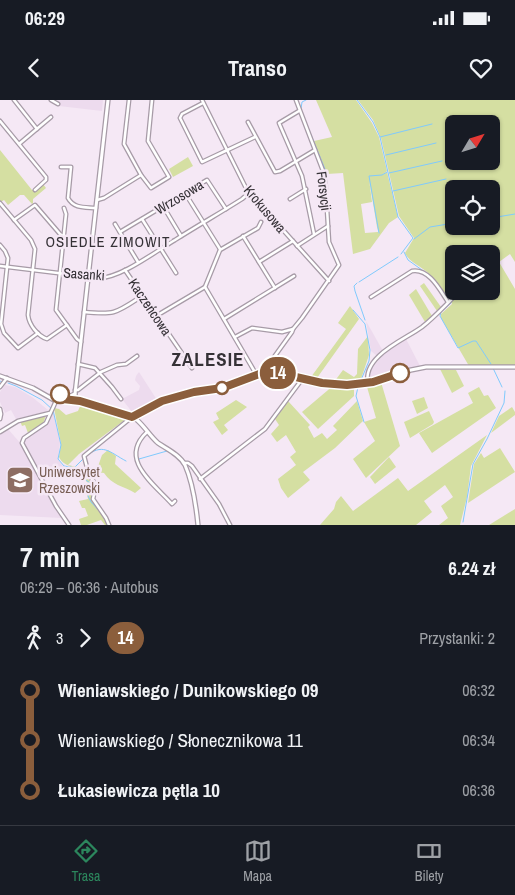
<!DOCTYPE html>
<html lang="pl">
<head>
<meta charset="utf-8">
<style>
  body { margin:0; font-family:"Archivo Narrow",sans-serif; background:#20242c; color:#f1f3f6; height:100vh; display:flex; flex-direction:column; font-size:19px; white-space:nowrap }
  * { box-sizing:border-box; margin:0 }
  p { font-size:16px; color:#9ea1a6 }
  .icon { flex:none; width:28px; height:28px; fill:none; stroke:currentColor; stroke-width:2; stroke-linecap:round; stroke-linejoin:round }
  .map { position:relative; height:425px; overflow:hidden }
  .panel { display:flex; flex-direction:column; background:#171b24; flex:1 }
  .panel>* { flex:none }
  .badge { padding:0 10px; border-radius:16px; font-size:18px; line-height:32px }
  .needle { width:32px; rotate:52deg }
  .tools { position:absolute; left:445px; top:15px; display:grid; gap:10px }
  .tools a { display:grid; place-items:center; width:55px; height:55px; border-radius:8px; background:#171b24; box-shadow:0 1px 4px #0004; font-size:25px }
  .map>.badge { position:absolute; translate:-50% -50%; box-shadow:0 0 0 2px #fff }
  .legs { display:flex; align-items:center; gap:8px; height:55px; padding:0 20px; font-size:16px }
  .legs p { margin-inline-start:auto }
  .headline { display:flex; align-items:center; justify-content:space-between; height:85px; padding:0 20px }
  h1 { font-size:28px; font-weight:700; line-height:38px }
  ul { padding:0 20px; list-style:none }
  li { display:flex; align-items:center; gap:18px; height:50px; font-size:19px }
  li i { display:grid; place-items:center; width:8px; height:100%; margin:0 6px; background:currentColor }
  li i::after { content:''; width:12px; height:12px; margin:-6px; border:4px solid; border-radius:50%; background:#171b24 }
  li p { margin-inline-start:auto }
  li:first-child i { background:linear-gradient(#0000 50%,currentColor 0) }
  li:last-child i { background:linear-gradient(currentColor 50%,#0000 0) }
  .status { display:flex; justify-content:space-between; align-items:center; height:35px; padding:0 25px; background:#171b24; direction:ltr }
  .status svg { height:14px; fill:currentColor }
  header { display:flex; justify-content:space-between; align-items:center; height:65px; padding:0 20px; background:#171b24; font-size:22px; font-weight:700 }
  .dock { display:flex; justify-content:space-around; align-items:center; height:70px; border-top:1px solid #363941; background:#171b24; font-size:14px; color:#9ea1a6 }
  .dock a { display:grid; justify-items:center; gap:2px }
  .dock .selected { color:#2c875d }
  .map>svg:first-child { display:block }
</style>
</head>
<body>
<div class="status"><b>06:29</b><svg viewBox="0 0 49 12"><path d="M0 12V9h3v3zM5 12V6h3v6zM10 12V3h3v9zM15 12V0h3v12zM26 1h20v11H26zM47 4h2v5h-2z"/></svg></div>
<header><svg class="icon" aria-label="back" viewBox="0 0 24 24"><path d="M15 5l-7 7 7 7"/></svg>Transo<svg class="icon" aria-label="heart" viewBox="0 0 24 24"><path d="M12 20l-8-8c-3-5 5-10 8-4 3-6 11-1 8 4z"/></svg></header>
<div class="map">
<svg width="515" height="425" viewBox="0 0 515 425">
  <rect width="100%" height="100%" fill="#f5e8f5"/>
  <g fill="#eddbee">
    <polygon points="57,0 103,0 102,11 59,6"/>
    <polygon points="366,221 383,251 377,256 371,251"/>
    <polygon points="406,239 420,266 404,270 370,282 367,281 368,277 374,266 385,253"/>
    <polygon points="139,272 157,300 132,312 122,299 139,290 140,286 135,280 136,276"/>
    <polygon points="5,285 15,287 32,297 48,310 45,312 16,319 11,310 5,313 0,302 0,292"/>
    <polygon points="53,310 60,342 58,360 63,366 73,368 44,380 24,343 28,337 46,325"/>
    <polygon points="8,329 21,344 62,418 0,415 0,334"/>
  </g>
  <g fill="#d5dfa2" fill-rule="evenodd">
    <path d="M316,0h40l16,23 7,14 8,34 -5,4 5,-3 11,45 -9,6 -19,26 -17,5 -10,-81 -16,1 -13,-33 18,-4zM369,79l8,48 2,7 -1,-2 -13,1 -4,-29 11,-2z"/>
    <path d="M358,0h157v162l-5,-8 -11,8 16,27v76l-46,1 -28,-48v-4l11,-10 -1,-3c-8,-10 -15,-21 -24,-29 -8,-7 -18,-10 -22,-19l9,-15 -15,-22 -18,-78 -8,-18zM454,24h37v37h-37zM454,89h37v37h-37zM454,154h37v37h-37z"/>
    <polygon points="0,50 32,90 35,90 43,84 46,88 33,99 33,103 32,104 24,95 20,95 8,105 4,100 1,102 0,100"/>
    <polygon points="188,57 193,66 173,77 169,69"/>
    <polygon points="424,183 441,207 437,211 420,186"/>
    <polygon points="416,189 432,216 425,222 409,195"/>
    <polygon points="350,206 359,219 317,278 311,277 346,229 338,223"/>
    <polygon points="368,236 369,255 360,282 334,282 343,270 354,277 357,274 358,249"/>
    <polygon points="440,269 456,270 464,286 452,293"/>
    <polygon points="381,282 400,346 366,378 353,359 375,341 364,322 376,318 367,287"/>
    <polygon points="334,285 354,287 354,296 318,329 302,312"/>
    <polygon points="479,287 484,296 488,295 496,308 432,353 419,333 473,303 468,293"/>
    <polygon points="424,297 428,308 417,314 412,301"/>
    <polygon points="236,300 247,307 224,325 228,330 222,335 213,322 219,319 216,313"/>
    <polygon points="288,301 310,325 308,327 314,338 322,333 327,339 337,330 333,326 357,301 363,321 335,348 303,372 310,380 288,398 281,388 278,379 296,365 290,357 296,352 286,335 277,342 271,334 279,325 275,319"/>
    <path d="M81,304l44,13 1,2 -47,35 -11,11 9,2 6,9 4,-2 7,13c-7,20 9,21 14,38h-3l-4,-5 -14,5h-6l-2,-6 9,-3 -3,-8h-3l-3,-7 9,-2 -1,-5 4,-9c-7,-4 -10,-12 -16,-16 -6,-4 -12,-4 -16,-12l2,-13 -7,-36 5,1 7,6 12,-4z"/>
    <polygon points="512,307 515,312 515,315 491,333 499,316"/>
    <polygon points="429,311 434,322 433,324 410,338 404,322"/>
    <polygon points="46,315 43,324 28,333 25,325 22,326 20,321"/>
    <polygon points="487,335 471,366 467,397 460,425 439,425 448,418 441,406 453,397 445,385 424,401 432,412 416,425 320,425 334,409 336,402 341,396 353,411 398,378 408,391"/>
    <polygon points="500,348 515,372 468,403 474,364 481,353 484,358"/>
    <path d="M108,350l8,6 -1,8 26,24 -6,5c-12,-7 -23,-8 -31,-20l-8,-1 6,-17z"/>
    <polygon points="389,357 396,367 375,384 370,377"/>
    <polygon points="515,409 515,425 489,425"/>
  </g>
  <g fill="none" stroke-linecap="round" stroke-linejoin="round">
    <g stroke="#80cafd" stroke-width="1">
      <polyline points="357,0 373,22 380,37 398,117 413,138 401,154"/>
      <polyline points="301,9 302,2 306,0"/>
      <polyline points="307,25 327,74"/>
      <polyline points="380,37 432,24"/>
      <polyline points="386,55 436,43"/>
      <polyline points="389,73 442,61"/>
      <polyline points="393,91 446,79"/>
      <polyline points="491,118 515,114"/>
      <polyline points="379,133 369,76 382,75 387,72"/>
      <polyline points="414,139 430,127 454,123"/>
      <polyline points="404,152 408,160 429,175"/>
      <polyline points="359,182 398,157"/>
      <polyline points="357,183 354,186 355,191 365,220"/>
      <polyline points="442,190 449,199"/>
      <polyline points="451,202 451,203 441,212 440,216 458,248 473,241 476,241 491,264"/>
      <polyline points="353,210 365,224 370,250 369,261 361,280"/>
      <polyline points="493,268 502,287"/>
      <polyline points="0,281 2,282"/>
      <polyline points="8,283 16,286 42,300 53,310 61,345 58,359 64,366 76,368 87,381 92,384 88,396 91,402 103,415"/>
      <polyline points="358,287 356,296 364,322"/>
      <path d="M85,357c18,-15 24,-5 41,4"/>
      <polyline points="139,359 167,351"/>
      <polyline points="75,367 83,359"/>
      <polyline points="463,422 473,364 487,339 504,303 505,291"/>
    </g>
    <g stroke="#a79ba7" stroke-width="5">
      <g id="minor">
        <polyline points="14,0 37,29"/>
        <polyline points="51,0 58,4"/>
        <polyline points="202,0 247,90 329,181"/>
        <polyline points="203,3 182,14 180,18 202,62 255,37"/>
        <polyline points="299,11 279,23 302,76 314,134"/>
        <polyline points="0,21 46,77 46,80 35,90"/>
        <polyline points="248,22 275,72 280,71 315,50"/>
        <polyline points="19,44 51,17"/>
        <path d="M61,67h10l-3,31c6,11 17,9 28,10"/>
        <polyline points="141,75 151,88 169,77 148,41 152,0"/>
        <polyline points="185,93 220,149"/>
        <polyline points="290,99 306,89"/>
        <polyline points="97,100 104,98 141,75 124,44 129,0"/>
        <path d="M0,103l31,37 4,9 -7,66c1,10 10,21 19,24l20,-14"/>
        <polyline points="163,106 181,136"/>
        <polyline points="64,108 66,114 56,210 77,239 81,242"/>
        <polyline points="142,119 176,173"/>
        <polyline points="14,120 35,105 60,134 63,136"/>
        <polyline points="115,124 138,162"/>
        <polyline points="120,132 207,80 226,109"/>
        <polyline points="243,136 275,188"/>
        <polyline points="0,145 5,151 8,158 1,224 4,233 18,248 38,233"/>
        <polyline points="297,146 328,126"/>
        <polyline points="259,162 293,141"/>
        <path d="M0,166l99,12c22,0 57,-27 76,-38 22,-14 45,-27 67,-41l7,-6"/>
        <polyline points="125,170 192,268"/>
        <path d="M371,197l41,-26c17,-3 28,19 36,31"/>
        <path d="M84,212c32,3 32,1 58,-16"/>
        <polyline points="156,216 205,187"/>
        <polyline points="224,219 294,176"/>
        <polyline points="235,237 252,228 282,232 293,229"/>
        <polyline points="78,264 95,268 112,287 121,299"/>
        <polyline points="268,272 269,264 292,232 293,229 302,218 339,165 329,142 325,76 296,0"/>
        <polyline points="256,274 205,187 220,150 258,128 261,122"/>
        <path d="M368,283c-6,-27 38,-44 54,-56 14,-11 25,-24 38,-36"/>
        <polyline points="0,287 7,278"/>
        <polyline points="75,290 78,290 101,272 117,265 126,264 137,256"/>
        <polyline points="56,301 46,323 24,338 22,343 56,406 69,425"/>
        <polyline points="0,309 1,314 0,319"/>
        <polyline points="0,332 18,321 50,313"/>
        <path d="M147,332c-29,27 6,51 25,72l3,-3"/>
        <polyline points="184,363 188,363 192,366 219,404 230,425"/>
        <polyline points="200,379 265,329 303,278"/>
        <polyline points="109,425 106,418 93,399 96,385 89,375 84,356 132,317"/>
      </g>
    </g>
    <g stroke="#a79ba7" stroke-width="5.5">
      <g id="tertiary">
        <polyline points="0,276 33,288 54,300 58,301 75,294"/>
        <polyline points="75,294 108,0"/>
        <path d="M63,299c16,0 62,12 74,21 8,7 13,16 21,23 9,6 22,12 27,22 8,18 11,40 13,60"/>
        <polyline points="132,317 162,301 194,292 222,288 262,273 278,273 328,283 356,285 373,282 406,271 426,267 515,267"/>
      </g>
    </g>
    <use href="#minor" stroke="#fff" stroke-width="2.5"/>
    <use href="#tertiary" stroke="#fff" stroke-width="3"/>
  </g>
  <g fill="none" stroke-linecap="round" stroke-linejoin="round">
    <g stroke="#fff" stroke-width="11">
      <polyline id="line-1" points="60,294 63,299 80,301 132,317 162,301 194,292 222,288 262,273 274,272 322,283 347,285 373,282 400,273"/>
    </g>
    <use href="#line-1" stroke="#8b5e3c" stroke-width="8"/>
  </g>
  <defs>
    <g id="university-square" transform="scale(1.4375)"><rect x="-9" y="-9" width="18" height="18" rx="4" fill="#8d6e63" stroke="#f5e8f5"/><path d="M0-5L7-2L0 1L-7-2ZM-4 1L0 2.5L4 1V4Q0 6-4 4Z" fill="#fff"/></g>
  </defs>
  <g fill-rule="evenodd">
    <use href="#university-square" x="20" y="380"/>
  </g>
  <g fill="#fff" stroke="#8b5e3c" stroke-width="2.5">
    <circle cx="400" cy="273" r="9"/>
    <circle cx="222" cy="288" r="6"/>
    <circle cx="60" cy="294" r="9"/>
  </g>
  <g text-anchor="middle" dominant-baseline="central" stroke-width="5" stroke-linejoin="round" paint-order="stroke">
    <g font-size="14" fill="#353136" stroke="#f5e8f5">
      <text transform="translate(324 91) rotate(83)">Forsycji</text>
      <text transform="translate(179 97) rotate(-31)">Wrzosowa</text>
      <text transform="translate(265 109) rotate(50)">Krokusowa</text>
      <text transform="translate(84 174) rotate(4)">Sasanki</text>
      <text transform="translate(150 207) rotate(56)">Kaczeńcowa</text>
    </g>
    <g font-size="14" fill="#785e54" stroke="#f5e8f5" text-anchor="start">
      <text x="39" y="372">Uniwersytet<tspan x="39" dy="16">Rzeszowski</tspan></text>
    </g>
    <g font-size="15" letter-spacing="1" fill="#353136" stroke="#f5e8f5">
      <text x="108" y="141">OSIEDLE ZIMOWIT</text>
    </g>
    <g font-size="19" font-weight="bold" letter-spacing="1" fill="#353136" stroke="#f5e8f5">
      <text x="208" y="259">ZALESIE</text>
    </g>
  </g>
</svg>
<div class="tools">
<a><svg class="needle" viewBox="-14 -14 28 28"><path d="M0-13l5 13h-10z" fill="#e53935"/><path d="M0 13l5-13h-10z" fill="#9ea1a6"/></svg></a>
<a><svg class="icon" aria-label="locate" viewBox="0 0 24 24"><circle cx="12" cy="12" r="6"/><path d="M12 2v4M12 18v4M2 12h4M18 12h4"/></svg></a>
<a><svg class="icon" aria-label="layers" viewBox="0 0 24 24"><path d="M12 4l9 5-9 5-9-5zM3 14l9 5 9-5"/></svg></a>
</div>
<b class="badge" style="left:278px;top:273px;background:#8b5e3c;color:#fff">14</b>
</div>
<section class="panel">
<div class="headline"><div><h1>7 min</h1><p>06:29 – 06:36 · Autobus</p></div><b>6.24 zł</b></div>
<div class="legs"><svg class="icon" aria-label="walk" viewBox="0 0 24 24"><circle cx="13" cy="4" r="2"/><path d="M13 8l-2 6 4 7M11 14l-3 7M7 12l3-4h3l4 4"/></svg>3<svg class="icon" aria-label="forward" viewBox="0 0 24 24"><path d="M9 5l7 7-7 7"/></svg><b class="badge" style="background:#8b5e3c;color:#fff">14</b><p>Przystanki: 2</p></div>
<ul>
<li><i style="color:#8b5e3c"></i><b>Wieniawskiego / Dunikowskiego 09</b><p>06:32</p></li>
<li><i style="color:#8b5e3c"></i><span>Wieniawskiego / Słonecznikowa 11</span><p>06:34</p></li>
<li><i style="color:#8b5e3c"></i><b>Łukasiewicza pętla 10</b><p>06:36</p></li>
</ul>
</section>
<nav class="dock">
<a class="selected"><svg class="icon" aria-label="directions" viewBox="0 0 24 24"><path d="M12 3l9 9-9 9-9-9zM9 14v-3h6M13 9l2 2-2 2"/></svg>Trasa</a>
<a><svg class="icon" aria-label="map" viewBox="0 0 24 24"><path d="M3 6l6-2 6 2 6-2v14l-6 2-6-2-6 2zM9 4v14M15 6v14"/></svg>Mapa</a>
<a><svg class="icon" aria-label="tickets" viewBox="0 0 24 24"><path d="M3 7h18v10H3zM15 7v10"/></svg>Bilety</a>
</nav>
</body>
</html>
